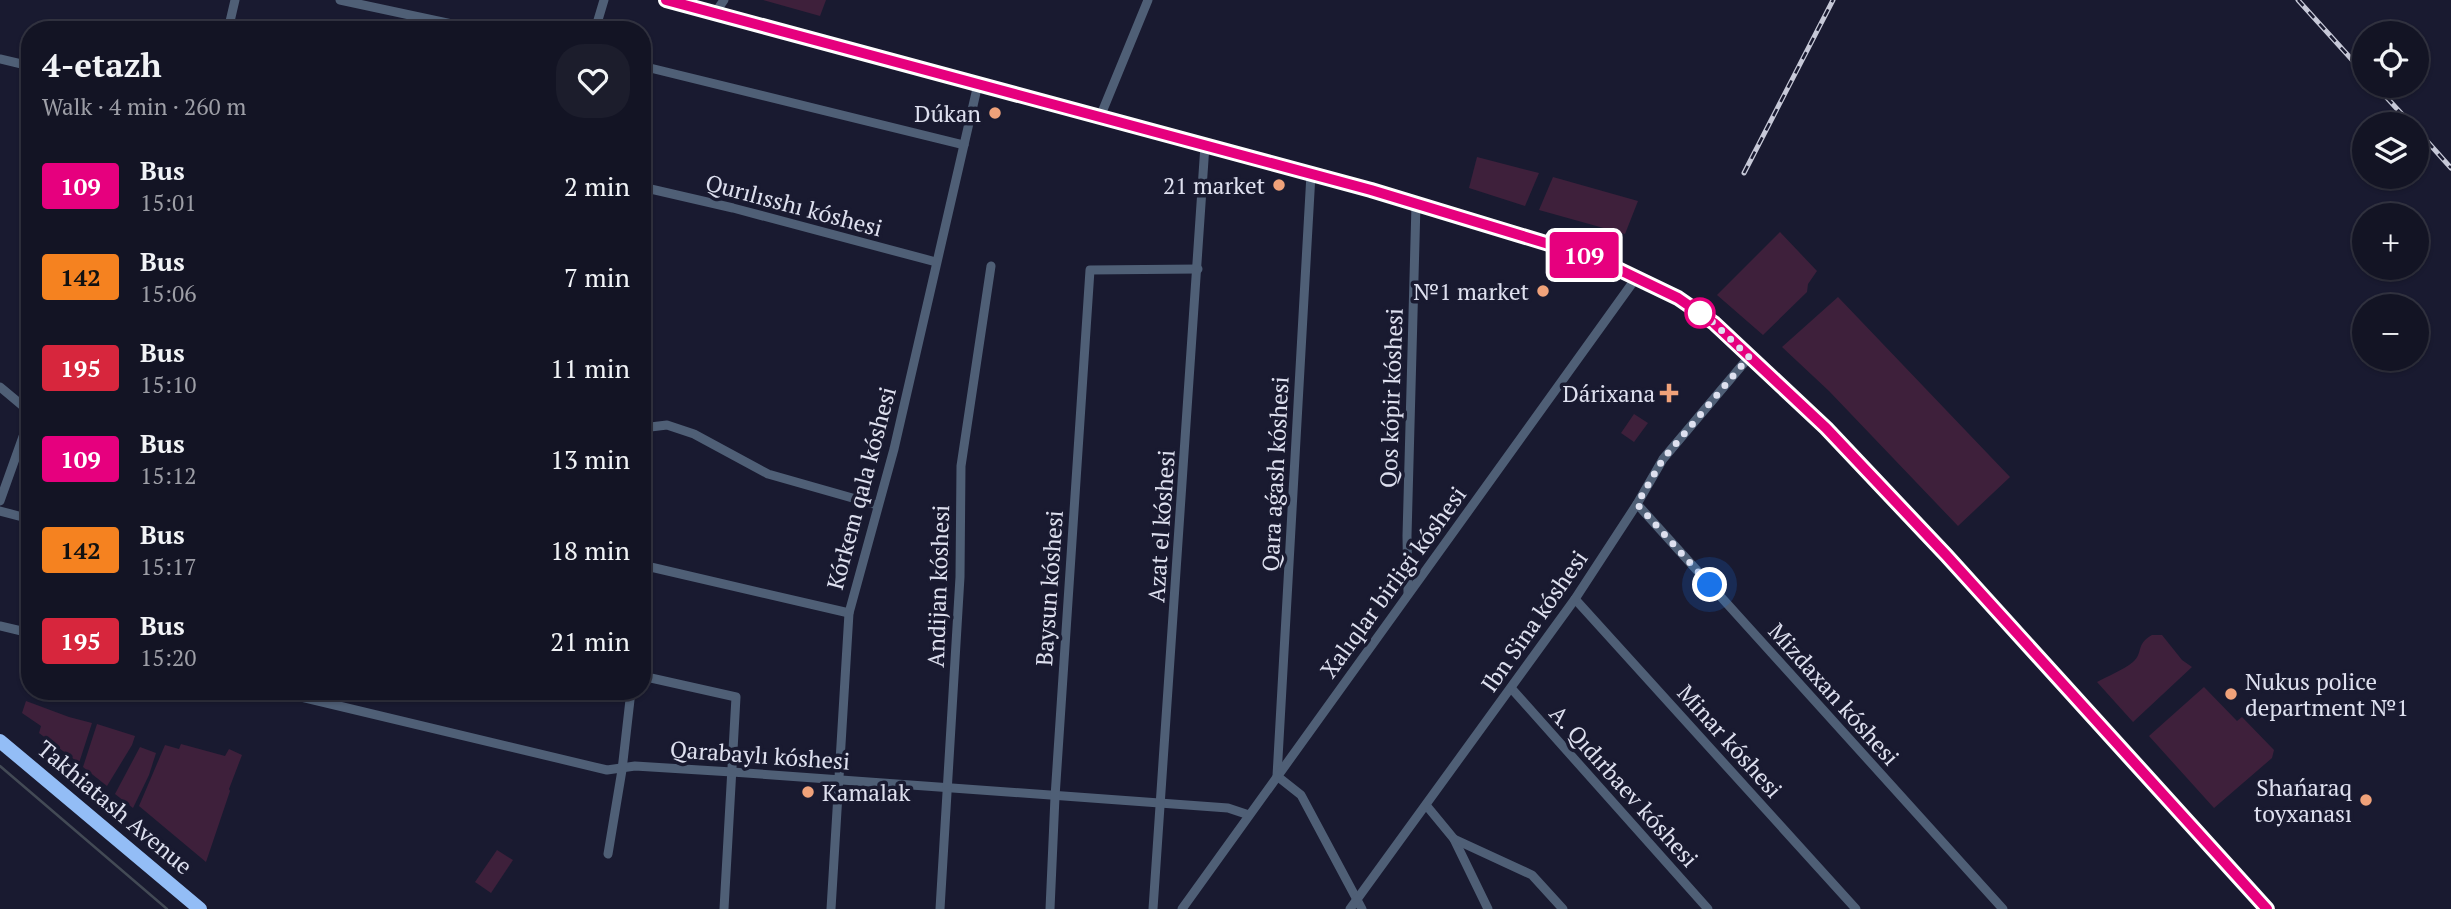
<!DOCTYPE html>
<html lang="en">
<head>
<meta charset="utf-8">
<style>
  body { margin:0; font-family:"PT Serif",serif; background:#1c1d2c; color:#f1f3f6; height:100vh; display:flex; flex-direction:column; font-size:26px; white-space:nowrap }
  * { box-sizing:border-box; margin:0 }
  p { font-size:23px; color:#9d9ea6 }
  .icon { flex:none; width:38px; height:38px; fill:none; stroke:currentColor; stroke-width:2; stroke-linecap:round; stroke-linejoin:round }
  .map { position:relative; flex:1; overflow:hidden }
  .panel { position:absolute; left:21px; top:21px; width:630px; height:679px; display:flex; flex-direction:column; background:#131424; border-radius:28px; box-shadow:0 2px 5px #0004,0 0 0 2px #323341 }
  .panel>* { flex:none }
  .badge { padding:0 14px; border-radius:5px; font-size:24px; line-height:46px }
  .tools { position:absolute; left:2352px; top:21px; display:grid; gap:14px }
  .tools a { display:grid; place-items:center; width:77px; height:77px; border-radius:50%; background:#131424; box-shadow:0 2px 5px #0004,0 0 0 2px #323341; font-size:35px }
  .you { position:absolute; width:35px; height:35px; margin:-18px; border:5px solid #fff; border-radius:50%; background:#1a73e8; box-shadow:0 0 0 10px #1a73e833 }
  .map>.badge { position:absolute; translate:-50% -50%; box-shadow:0 0 0 4px #fff }
  .round { display:grid; place-items:center; flex:none; width:74px; height:74px; border-radius:28px; background:#1c1d2c }
  .overview { display:flex; align-items:center; justify-content:space-between; height:119px; padding:0 21px }
  h1 { font-size:33px; font-weight:600; line-height:52px }
  ul { padding:0; list-style:none }
  li { display:flex; align-items:center; gap:21px; height:91px; padding:0 21px }
  li div { flex:1 }
  li b { display:block; font-size:26px }
  li em { font-style:normal }
  li .badge { min-width:77px; font-weight:700; text-align:center }
  .map>svg:first-child { display:block }
</style>
</head>
<body>
<div class="map">
<svg width="2451" height="909" viewBox="0 0 2451 909">
  <rect width="100%" height="100%" fill="#191a30"/>
  <g fill="#3e203b">
    <polygon points="763,0 826,0 820,16"/>
    <polygon points="1477,157 1539,173 1525,206 1469,188"/>
    <polygon points="1553,177 1638,201 1625,234 1539,210"/>
    <polygon points="1780,232 1817,271 1808,284 1807,292 1763,335 1717,295"/>
    <polygon points="1838,297 2010,477 1958,526 1829,391 1782,347"/>
    <polygon points="1634,414 1648,423 1634,442 1621,433"/>
    <path d="M2152,635h10l20,25 10,7 -59,55 -36,-40c11,-6 26,-12 36,-20 11,-10 2,-17 19,-27z"/>
    <polygon points="2204,687 2237,721 2242,717 2274,750 2272,758 2214,808 2149,736"/>
    <polygon points="26,701 69,717 92,723 79,763 39,733 41,726 22,713"/>
    <polygon points="97,724 135,736 132,745 107,786 83,767"/>
    <polygon points="181,744 225,756 229,749 242,755 229,789 230,791 206,862 139,806 165,745 179,749"/>
    <polygon points="140,747 156,753 149,775 133,808 115,794"/>
    <polygon points="497,850 513,860 491,893 475,882"/>
  </g>
  <g fill="none" stroke-linecap="round" stroke-linejoin="round">
    <polyline stroke="#434a55" stroke-width="2.5" points="0,766 167,909"/>
    <g stroke="#4f5f76" stroke-width="9">
      <polyline points="340,0 480,30"/>
      <polyline points="666,0 1371,190 1595,259 1678,298 1714,323 1826,428 1946,555 2267,909"/>
      <polyline points="715,13 724,0"/>
      <polyline points="228,30 235,0"/>
      <polyline points="595,30 604,0"/>
      <polyline points="0,59 30,66"/>
      <polyline points="642,66 964,145"/>
      <polyline points="1100,117 1148,0"/>
      <polyline points="1311,174 1277,776 1301,795 1362,909"/>
      <polyline points="642,187 733,208 936,262"/>
      <polyline points="0,387 30,412"/>
      <polyline points="642,428 667,425 694,434 768,474 877,505"/>
      <polyline points="0,501 30,417"/>
      <polyline points="1637,504 2003,909"/>
      <polyline points="0,511 30,519"/>
      <polyline points="642,565 849,613"/>
      <polyline points="1408,593 1407,536 1416,204"/>
      <polyline points="1575,599 1856,909"/>
      <polyline points="0,626 30,633"/>
      <polyline points="642,676 736,697 724,909"/>
      <polyline points="1511,688 1708,909"/>
      <polyline points="276,691 607,770 635,766 732,772 1228,808 1249,815"/>
      <polyline points="1426,805 1454,839 1488,909"/>
      <polyline points="1454,839 1532,875 1563,909"/>
      <polyline points="608,854 622,770 631,691"/>
      <polyline points="831,909 849,613 894,449 978,84"/>
      <polyline points="940,909 960,577 961,466 991,266"/>
      <polyline points="1050,909 1055,797 1090,270 1198,269"/>
      <polyline points="1153,909 1205,145"/>
      <polyline points="1182,909 1636,278"/>
      <polyline points="1350,909 1575,599 1637,504 1663,459 1749,357"/>
    </g>
    <polyline stroke="#93bdf6" stroke-width="14" points="0,741 200,909"/>
    <g stroke="#c6c8d7" stroke-width="5">
      <g id="rail">
        <polyline points="2298,0 2364,73"/>
        <polyline points="2376,86 2411,124"/>
        <polyline points="2417,130 2451,168"/>
        <polyline points="1744,173 1833,0"/>
      </g>
    </g>
    <use href="#rail" stroke="#191a30" stroke-width="2.5" stroke-dasharray="8" stroke-linecap="butt"/>
  </g>
  <g fill="none" stroke-linecap="round" stroke-linejoin="round">
    <g stroke="#fff" stroke-width="16">
      <polyline id="line" points="666,0 1371,190 1595,258 1678,298 1714,323 1826,428 1946,555 2267,909"/>
    </g>
    <use href="#line" stroke="#e6007e" stroke-width="10"/>
    <polyline stroke="#dee0ef" stroke-width="7" stroke-dasharray="0 12.6" points="1700,313 1696,310 1714,323 1749,357 1663,459 1637,504 1710,585"/>
  </g>
  <g fill="#f0a27a" stroke="#191a30" stroke-width="2.5">
    <circle cx="995" cy="113" r="7"/>
    <circle cx="1279" cy="185" r="7"/>
    <circle cx="1543" cy="291" r="7"/>
    <path d="M1665.5 382.5h7v7h7v7h-7v7h-7v-7h-7v-7h7z"/>
    <circle cx="2231" cy="694" r="7"/>
    <circle cx="808" cy="792" r="7"/>
    <circle cx="2366" cy="800" r="7"/>
  </g>
  <circle fill="#fff" stroke="#e6007e" stroke-width="3.5" cx="1700" cy="313" r="14"/>
  <g text-anchor="middle" dominant-baseline="central" stroke-width="7" stroke-linejoin="round" paint-order="stroke">
    <g font-size="23" fill="#dee0ef" stroke="#191a30" text-anchor="end">
      <text x="981" y="113">Dúkan</text>
      <text x="1265" y="185">21 market</text>
      <text x="1529" y="291">№1 market</text>
      <text x="1655" y="393">Dárixana</text>
      <text x="2245" y="681" text-anchor="start">Nukus police<tspan x="2245" dy="26">department №1</tspan></text>
      <text x="2352" y="787">Shańaraq<tspan x="2352" dy="26">toyxanası</tspan></text>
      <text x="822" y="792" text-anchor="start">Kamalak</text>
    </g>
    <g font-size="23" fill="#dee0ef" stroke="#191a30">
      <text transform="translate(794 205) rotate(15)">Qurılısshı kóshesi</text>
      <text transform="translate(1391 398) rotate(-88)">Qos kópir kóshesi</text>
      <text transform="translate(1275 474) rotate(-87)">Qara aǵash kóshesi</text>
      <text transform="translate(861 488) rotate(-75)">Kórkem qala kóshesi</text>
      <text transform="translate(1161 526) rotate(-86)">Azat el kóshesi</text>
      <text transform="translate(1393 582) rotate(-54)">Xalıqlar birligi kóshesi</text>
      <text transform="translate(938 586) rotate(-88)">Andijan kóshesi</text>
      <text transform="translate(1049 588) rotate(-86)">Baysun kóshesi</text>
      <text transform="translate(1534 621) rotate(-55)">Ibn Sina kóshesi</text>
      <text transform="translate(1834 694) rotate(48)">Mizdaxan kóshesi</text>
      <text transform="translate(1730 741) rotate(48)">Minar kóshesi</text>
      <text transform="translate(760 755) rotate(4)">Qarabaylı kóshesi</text>
      <text transform="translate(1624 786) rotate(48)">A. Qıdırbaev kóshesi</text>
      <text transform="translate(115 807) rotate(40)">Takhiatash Avenue</text>
    </g>
  </g>
</svg>
<div class="tools">
<a><svg class="icon" aria-label="locate" viewBox="0 0 24 24"><circle cx="12" cy="12" r="6"/><path d="M12 2v4M12 18v4M2 12h4M18 12h4"/></svg></a>
<a><svg class="icon" aria-label="layers" viewBox="0 0 24 24"><path d="M12 4l9 5-9 5-9-5zM3 14l9 5 9-5"/></svg></a>
<a>+</a>
<a>−</a>
</div>
<div class="you" style="left:1710px;top:585px"></div>
<b class="badge" style="left:1584px;top:255px;background:#e6007e;color:#fff">109</b>
<section class="panel">
<div class="overview"><div><h1>4-etazh</h1><p>Walk · 4 min · 260 m</p></div><a class="round"><svg class="icon" aria-label="heart" viewBox="0 0 24 24"><path d="M12 20l-8-8c-3-5 5-10 8-4 3-6 11-1 8 4z"/></svg></a></div>
<ul>
<li><span class="badge" style="background:#e6007e;color:#fff">109</span><div><b>Bus</b><p>15:01</p></div><em>2 min</em></li>
<li><span class="badge" style="background:#f58220;color:#111">142</span><div><b>Bus</b><p>15:06</p></div><em>7 min</em></li>
<li><span class="badge" style="background:#d7263d;color:#fff">195</span><div><b>Bus</b><p>15:10</p></div><em>11 min</em></li>
<li><span class="badge" style="background:#e6007e;color:#fff">109</span><div><b>Bus</b><p>15:12</p></div><em>13 min</em></li>
<li><span class="badge" style="background:#f58220;color:#111">142</span><div><b>Bus</b><p>15:17</p></div><em>18 min</em></li>
<li><span class="badge" style="background:#d7263d;color:#fff">195</span><div><b>Bus</b><p>15:20</p></div><em>21 min</em></li>
</ul>
</section>
</div>
</body>
</html>
